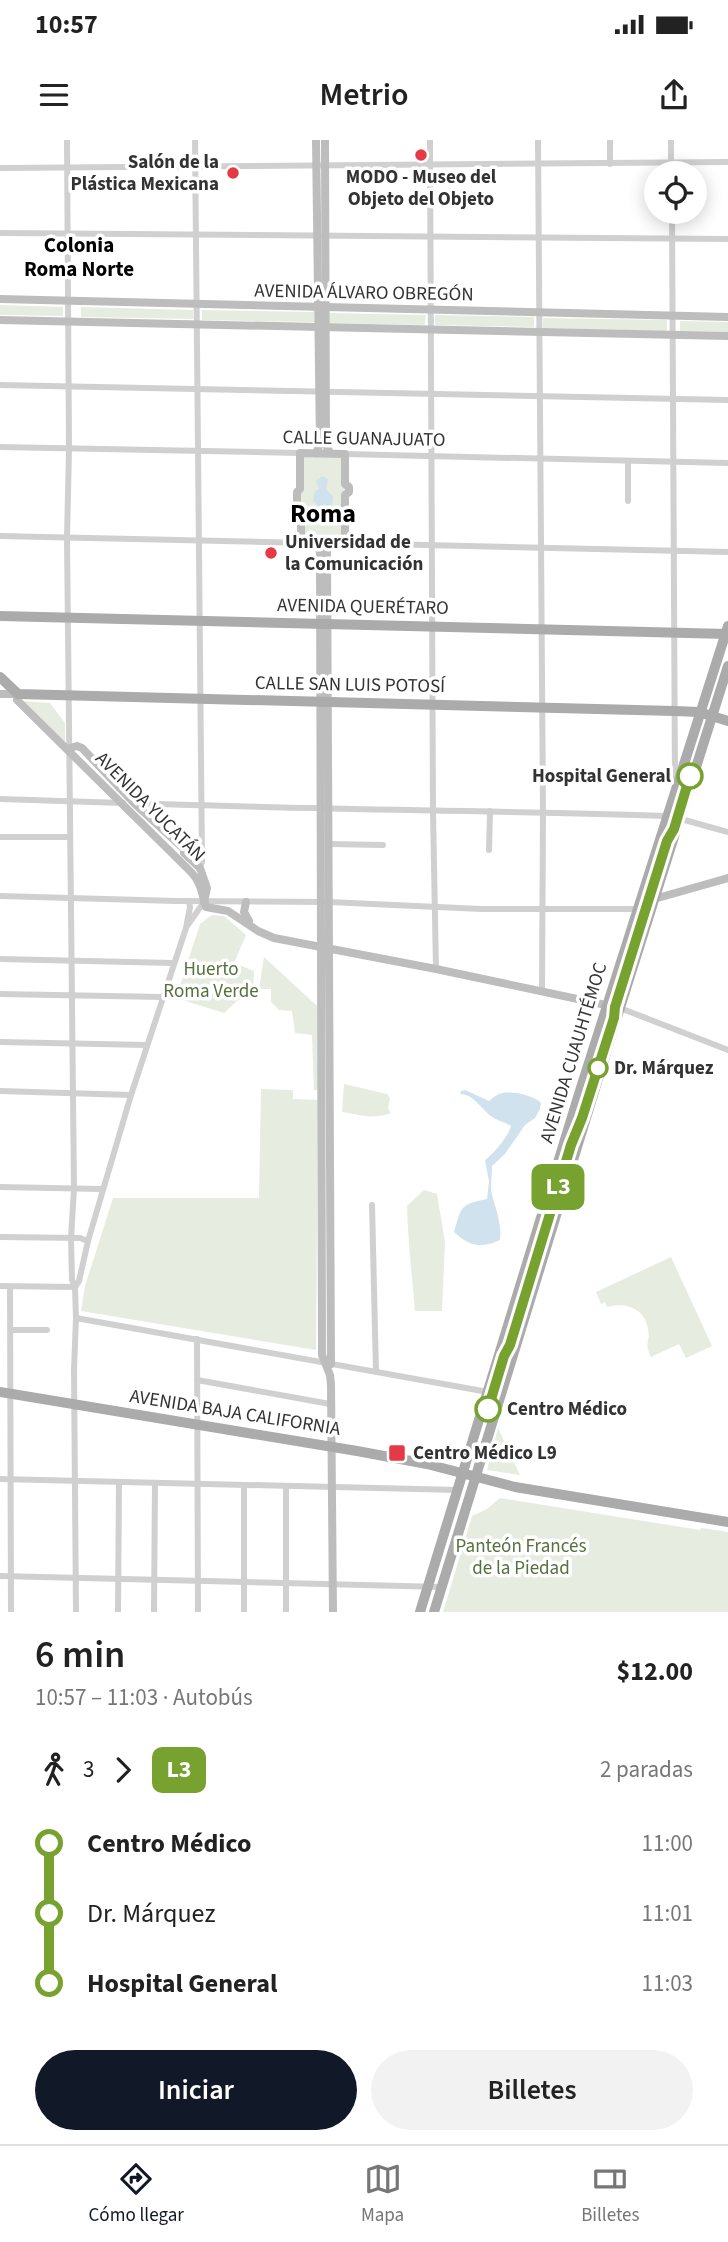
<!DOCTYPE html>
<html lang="es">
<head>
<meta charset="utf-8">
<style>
  body { margin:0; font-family:"Source Sans 3",sans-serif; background:#f2f2f2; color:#222; height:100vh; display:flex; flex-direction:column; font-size:26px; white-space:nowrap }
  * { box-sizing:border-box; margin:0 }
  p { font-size:23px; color:#767676 }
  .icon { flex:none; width:38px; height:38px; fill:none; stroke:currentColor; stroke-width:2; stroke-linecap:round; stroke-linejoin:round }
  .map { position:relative; height:1472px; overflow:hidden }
  .drawer { display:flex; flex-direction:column; background:#fff; flex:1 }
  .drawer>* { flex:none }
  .badge { padding:0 14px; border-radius:10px; font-size:24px; line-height:46px }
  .fabs { position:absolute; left:644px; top:21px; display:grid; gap:14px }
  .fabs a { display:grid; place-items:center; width:63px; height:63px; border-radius:50%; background:#fff; box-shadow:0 4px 18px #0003; font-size:35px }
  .map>.badge { position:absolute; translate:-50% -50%; box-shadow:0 0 0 4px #fff }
  .legs { display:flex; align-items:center; gap:10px; height:77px; padding:0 35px; font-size:23px }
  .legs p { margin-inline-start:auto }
  .summary { display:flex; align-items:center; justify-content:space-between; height:119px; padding:0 35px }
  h1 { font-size:38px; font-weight:600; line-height:52px }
  .button { display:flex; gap:14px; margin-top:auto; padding:14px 35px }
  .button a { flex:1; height:80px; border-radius:42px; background:#111827; color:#fff; font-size:28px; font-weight:600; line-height:80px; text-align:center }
  .button a+a { background:#f2f2f2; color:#222 }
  ul { padding:0 35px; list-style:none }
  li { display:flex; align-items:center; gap:24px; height:70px; font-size:26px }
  li i { display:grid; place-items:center; width:10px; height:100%; margin:0 9px; background:currentColor }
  li i::after { content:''; width:18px; height:18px; margin:-9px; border:5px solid; border-radius:50%; background:#fff }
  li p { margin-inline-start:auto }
  li:first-child i { background:linear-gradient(#0000 50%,currentColor 0) }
  li:last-child i { background:linear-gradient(currentColor 50%,#0000 0) }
  .status { display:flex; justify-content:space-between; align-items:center; height:49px; padding:0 35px; background:#fff; direction:ltr }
  .status svg { height:19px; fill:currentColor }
  header { display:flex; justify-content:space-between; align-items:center; height:91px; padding:0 35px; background:#fff; font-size:32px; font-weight:600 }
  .menu { display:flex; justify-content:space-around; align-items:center; height:98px; border-top:2px solid #e0e0e0; background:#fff; font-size:19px; color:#767676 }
  .menu a { display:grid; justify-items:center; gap:4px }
  .menu .on { color:#111827 }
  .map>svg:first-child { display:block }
</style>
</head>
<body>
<div class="status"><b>10:57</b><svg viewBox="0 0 49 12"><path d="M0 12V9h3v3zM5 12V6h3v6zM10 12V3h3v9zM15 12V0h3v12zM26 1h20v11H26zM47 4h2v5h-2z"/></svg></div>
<header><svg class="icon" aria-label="menu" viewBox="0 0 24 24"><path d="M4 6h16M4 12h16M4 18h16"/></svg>Metrio<svg class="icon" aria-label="share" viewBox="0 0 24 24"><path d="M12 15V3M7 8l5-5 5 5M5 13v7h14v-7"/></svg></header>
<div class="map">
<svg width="728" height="1472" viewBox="0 0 728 1472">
  <rect width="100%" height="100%" fill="#fff"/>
  <g fill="#e6ecdf">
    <polygon points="0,165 63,167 63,176 0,175"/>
    <polygon points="81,167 193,170 193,179 81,177"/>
    <polygon points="202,170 314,172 314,182 202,180"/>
    <polygon points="329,173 426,175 425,185 328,183"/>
    <polygon points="435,175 534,177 534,187 435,185"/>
    <polygon points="543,178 667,180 667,191 543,188"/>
    <polygon points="680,181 728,182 728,192 680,191"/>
    <polygon points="300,313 345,314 344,398 306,403 301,397"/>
    <polygon points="22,561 50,563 65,583 65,604"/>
    <polygon points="212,775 224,776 246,795 234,823 254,831 253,847 247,847 243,860 238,860 224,873 176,858 200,784"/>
    <polygon points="264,817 317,866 318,950 314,950 312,895 295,893 292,871 279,870 271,862 271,849 259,849"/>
    <path d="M344,944l43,10 3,4 -2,11 3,4c-20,7 -29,2 -49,-1z"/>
    <polygon points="261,949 293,950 293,959 318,960 316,1210 81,1171 85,1146 113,1058 259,1058"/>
    <path d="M424,1050l13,4 8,48 -3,69h-27c-3,-35 -7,-69 -8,-105z"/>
    <path d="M671,1117l41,89 -26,12 -7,-14 -28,13c-8,-17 0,-14 -3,-28 -3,-21 -23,-27 -41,-22l-2,-5 -4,2 -5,-12z"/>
    <polygon points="498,1288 520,1335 487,1330"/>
    <polygon points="500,1358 700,1390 702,1388 728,1392 728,1472 443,1472 472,1376 487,1369"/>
  </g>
  <g fill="#cfe2ee">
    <polygon points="322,336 328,339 326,349 333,357 332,364 326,368 328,377 321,379 317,375 319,367 313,361 315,351 319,349 316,341"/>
    <path d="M465,950l24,11c1,-1 7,-6 10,-7 11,-4 34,1 42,9l-1,6 -5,9 -10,7 -20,29 -13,12c0,9 -2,21 0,29 4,15 10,29 8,45 -19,9 -31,6 -46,-8 8,-26 5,-27 33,-33l2,-18 -4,-21c8,-5 24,-25 26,-34 -6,-4 -14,-5 -20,-10 -10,-7 -17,-22 -31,-22l1,-3z"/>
  </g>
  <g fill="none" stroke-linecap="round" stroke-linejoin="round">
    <g stroke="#d0d0d0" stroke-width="6">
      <polyline points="67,0 69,309 67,398 74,1049 71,1098 72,1140 75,1147 76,1178 74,1229 76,1472"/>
      <polyline points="195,0 202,722 199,729"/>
      <polyline points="430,0 433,672 436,829"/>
      <polyline points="538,0 543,672 542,851"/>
      <polyline points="610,0 610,24"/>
      <polyline points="671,0 671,33"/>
      <polyline points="0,28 728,22"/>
      <polyline points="672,72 675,644"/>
      <polyline points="0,93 728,99"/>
      <polyline points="0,245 728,260"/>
      <polyline points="0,307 300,313"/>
      <polyline points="345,314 728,323"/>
      <polyline points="628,361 628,321"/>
      <polyline points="0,396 306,403"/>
      <polyline points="339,403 728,412"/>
      <polyline points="0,659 123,663"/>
      <path d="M134,663c177,7 355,7 533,13"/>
      <polyline points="681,679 728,692"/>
      <polyline points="0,697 70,697"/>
      <polyline points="329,704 383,705"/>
      <polyline points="489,710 490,671"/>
      <polyline points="0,756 176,761 329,762 481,769 637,769"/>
      <polyline points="187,786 204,762"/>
      <polyline points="0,819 173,823"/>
      <polyline points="0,854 163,857"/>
      <polyline points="620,868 728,910"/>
      <polyline points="0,902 147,905"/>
      <polyline points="0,951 131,955"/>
      <polyline points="0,1047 102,1049"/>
      <polyline points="372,1065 376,1232"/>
      <polyline points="0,1097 80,1098 88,1101"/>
      <polyline points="0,1146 75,1147"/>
      <polyline points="10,1147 11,1472"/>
      <polyline points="75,1147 79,1141 88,1101 131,955 186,788 190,767 189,761"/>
      <polyline points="76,1178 488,1252"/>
      <polyline points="11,1190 47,1190"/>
      <polyline points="197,1199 198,1472"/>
      <polyline points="197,1240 330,1264"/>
      <polyline points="0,1339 458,1350"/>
      <polyline points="244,1345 244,1472"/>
      <polyline points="286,1346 286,1472"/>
      <polyline points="0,1436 442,1447"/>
      <polyline points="118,1472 119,1342"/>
      <polyline points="154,1472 155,1343"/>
    </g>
    <g stroke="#bdbdbd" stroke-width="8">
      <polyline points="325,0 326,305 330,313"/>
      <polyline points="0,159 728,177"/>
      <polyline points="0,180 728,196"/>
      <polygon points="300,313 345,314 345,344 349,347 349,352 345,355 345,395 339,403 306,403 301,397 301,367 297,365 297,352 300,349"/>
      <polyline points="316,313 320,304 316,0"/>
      <polyline points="317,403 320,412 322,1215 330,1235 331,1245 333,1472"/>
      <path d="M0,554h18l-1,6 174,172c10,10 11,22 15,35l22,4 30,20 16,7 162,31 184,39"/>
      <polyline points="70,608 77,606 82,608 134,663 184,709 184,713 200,728 207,748 204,762"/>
      <polyline points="246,762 244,772 249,781"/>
      <polyline points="637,769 654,759 728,738"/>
      <polyline points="331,1224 327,411 331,403"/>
    </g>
    <g stroke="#ababab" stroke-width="10">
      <polyline points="0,476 728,494"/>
      <polyline points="0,537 18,554 675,571 699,572 728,581"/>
      <polyline points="0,1252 357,1311 427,1324 515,1347 728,1382"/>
      <polyline points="420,1472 579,954 728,486"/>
      <polyline points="434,1472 618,874 728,526"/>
    </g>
  </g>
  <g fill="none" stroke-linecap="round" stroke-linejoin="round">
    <g stroke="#fff" stroke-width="16">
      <polyline id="line-1" points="488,1269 504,1216 510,1205 571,1005 582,978 614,878 615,867 667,701 674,689 690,636"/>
    </g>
    <use href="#line-1" stroke="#78a22f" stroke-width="10"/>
  </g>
  <g fill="#e63946" stroke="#fff" stroke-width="2.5">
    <circle cx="421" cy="15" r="7"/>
    <circle cx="233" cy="33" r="7"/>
    <circle cx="271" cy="413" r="7"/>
    <rect x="388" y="1304" width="18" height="18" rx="3.5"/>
  </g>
  <g fill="#fff" stroke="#78a22f" stroke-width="3.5">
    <circle cx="690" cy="636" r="12"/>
    <circle cx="598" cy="928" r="9"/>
    <circle cx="488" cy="1269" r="12"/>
  </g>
  <g text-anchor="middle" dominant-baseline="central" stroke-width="7" stroke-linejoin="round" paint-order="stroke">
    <g font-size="19" font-weight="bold" fill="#333" stroke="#fff" text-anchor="start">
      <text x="219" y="22" text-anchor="end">Salón de la<tspan x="219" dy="22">Plástica Mexicana</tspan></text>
      <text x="421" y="37" text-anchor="middle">MODO - Museo del<tspan x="421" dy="22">Objeto del Objeto</tspan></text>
      <text x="285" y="402">Universidad de<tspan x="285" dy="22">la Comunicación</tspan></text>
      <text x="413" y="1313">Centro Médico L9</text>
    </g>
    <g font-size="19" fill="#333" stroke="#fff">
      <text transform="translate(364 153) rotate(1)">AVENIDA ÁLVARO OBREGÓN</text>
      <text transform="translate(364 299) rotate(1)">CALLE GUANAJUATO</text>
      <text transform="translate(363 467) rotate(1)">AVENIDA QUERÉTARO</text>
      <text transform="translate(350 545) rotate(1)">CALLE SAN LUIS POTOSÍ</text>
      <text transform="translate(150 667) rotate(45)">AVENIDA YUCATÁN</text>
      <text transform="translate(574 913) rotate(-73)">AVENIDA CUAUHTÉMOC</text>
      <text transform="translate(235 1273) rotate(9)">AVENIDA BAJA CALIFORNIA</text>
    </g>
    <g font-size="19" font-weight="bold" fill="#333" stroke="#fff" text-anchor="start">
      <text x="671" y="636" text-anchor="end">Hospital General</text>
      <text x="614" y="928">Dr. Márquez</text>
      <text x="507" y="1269">Centro Médico</text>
    </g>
    <g font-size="19" fill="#56703f" stroke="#fff">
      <text x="211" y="829">Huerto<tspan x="211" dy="22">Roma Verde</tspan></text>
      <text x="521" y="1406">Panteón Francés<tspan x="521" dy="22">de la Piedad</tspan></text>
    </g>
    <g font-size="21" font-weight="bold" fill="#000" stroke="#fff">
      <text x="79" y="105">Colonia<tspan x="79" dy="24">Roma Norte</tspan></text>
    </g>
    <g font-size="26" font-weight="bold" fill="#000" stroke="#fff">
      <text x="323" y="373">Roma</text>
    </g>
  </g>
</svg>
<div class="fabs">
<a><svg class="icon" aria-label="locate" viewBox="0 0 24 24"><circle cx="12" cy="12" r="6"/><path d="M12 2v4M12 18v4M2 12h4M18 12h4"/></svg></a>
</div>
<b class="badge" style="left:558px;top:1047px;background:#78a22f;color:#fff">L3</b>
</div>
<section class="drawer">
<div class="summary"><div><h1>6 min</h1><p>10:57 – 11:03 · Autobús</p></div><b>$12.00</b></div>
<div class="legs"><svg class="icon" aria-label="walk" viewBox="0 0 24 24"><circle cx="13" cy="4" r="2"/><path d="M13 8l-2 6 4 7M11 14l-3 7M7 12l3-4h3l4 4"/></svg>3<svg class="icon" aria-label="forward" viewBox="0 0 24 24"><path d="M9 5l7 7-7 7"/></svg><b class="badge" style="background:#78a22f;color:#fff">L3</b><p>2 paradas</p></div>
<ul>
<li><i style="color:#78a22f"></i><b>Centro Médico</b><p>11:00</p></li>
<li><i style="color:#78a22f"></i><span>Dr. Márquez</span><p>11:01</p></li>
<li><i style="color:#78a22f"></i><b>Hospital General</b><p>11:03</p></li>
</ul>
<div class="button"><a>Iniciar</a><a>Billetes</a></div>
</section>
<nav class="menu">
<a class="on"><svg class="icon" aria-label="directions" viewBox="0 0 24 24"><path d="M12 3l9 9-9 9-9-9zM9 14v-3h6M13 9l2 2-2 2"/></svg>Cómo llegar</a>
<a><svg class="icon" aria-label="map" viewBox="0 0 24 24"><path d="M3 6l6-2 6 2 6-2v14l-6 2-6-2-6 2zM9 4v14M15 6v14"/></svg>Mapa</a>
<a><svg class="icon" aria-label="tickets" viewBox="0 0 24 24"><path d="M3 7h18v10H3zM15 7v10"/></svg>Billetes</a>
</nav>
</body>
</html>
